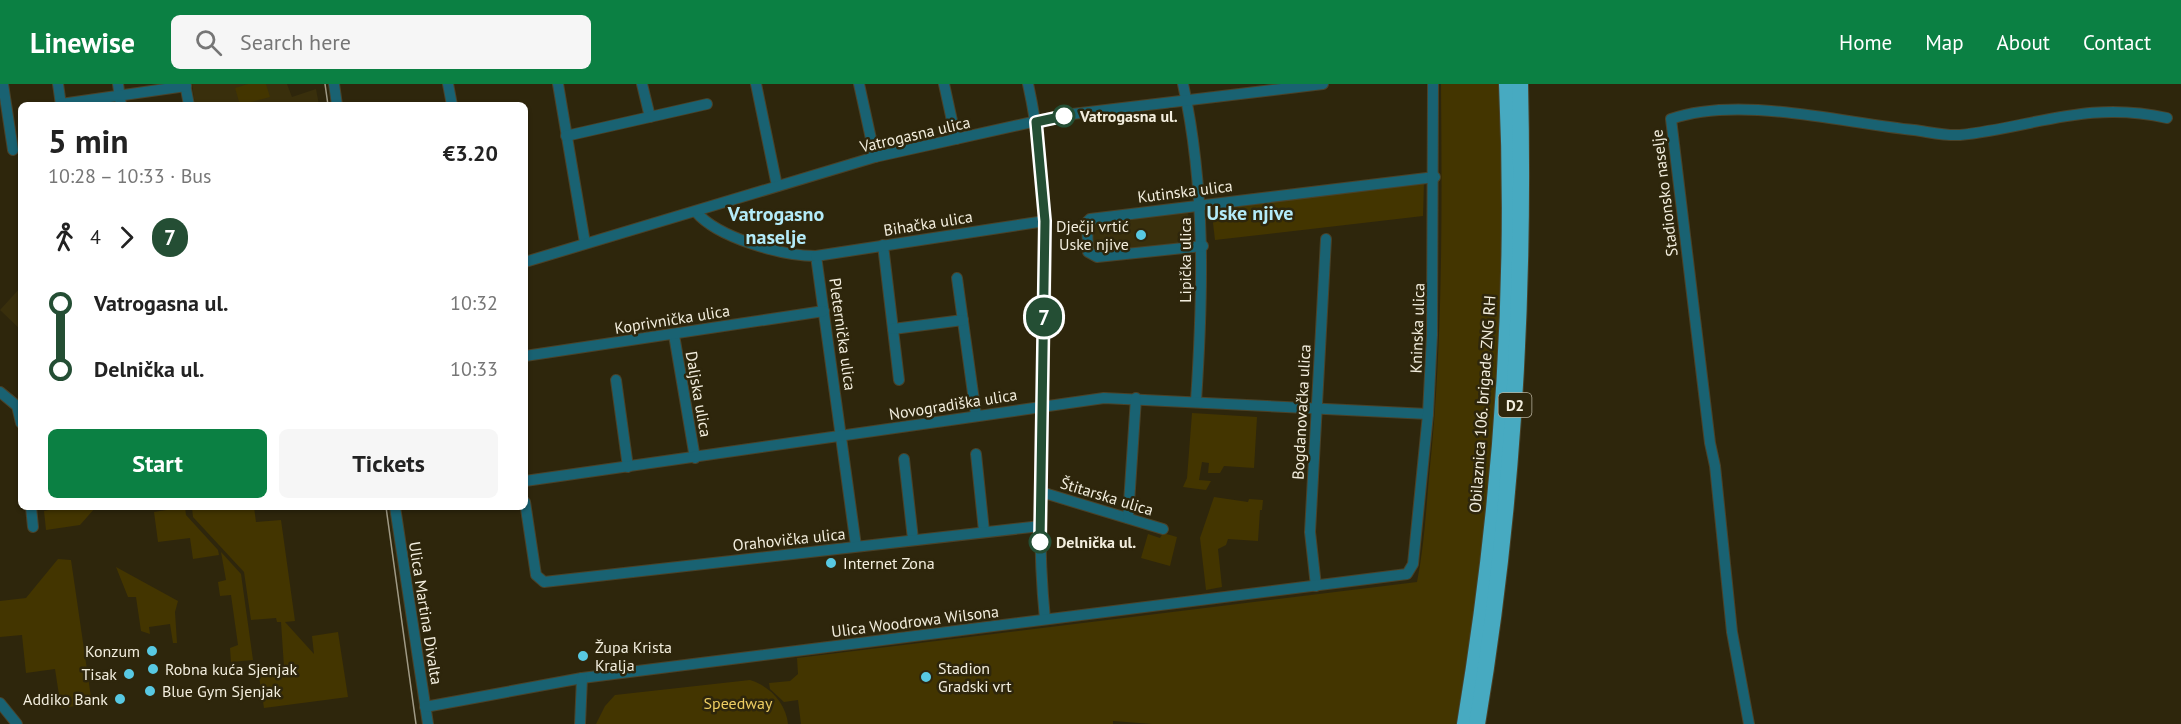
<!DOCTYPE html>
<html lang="en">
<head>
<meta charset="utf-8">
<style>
  body { margin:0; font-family:"PT Sans",sans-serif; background:#f6f6f6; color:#222; height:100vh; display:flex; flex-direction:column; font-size:22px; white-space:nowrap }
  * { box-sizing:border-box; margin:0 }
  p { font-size:20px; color:#767676 }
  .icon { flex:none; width:33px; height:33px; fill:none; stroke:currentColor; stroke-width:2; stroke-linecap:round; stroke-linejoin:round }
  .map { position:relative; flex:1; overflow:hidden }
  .details { position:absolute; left:18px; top:18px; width:510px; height:408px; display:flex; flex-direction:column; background:#fff; border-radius:9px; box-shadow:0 2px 4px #0004 }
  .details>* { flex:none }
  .badge { padding:0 12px; border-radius:20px; font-size:21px; line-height:39px }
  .map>.badge { position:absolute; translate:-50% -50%; box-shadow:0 0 0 3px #fff }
  .legs { display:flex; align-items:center; gap:9px; height:66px; padding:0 30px; font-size:20px }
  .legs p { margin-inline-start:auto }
  .headline { display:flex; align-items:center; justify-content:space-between; height:102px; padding:0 30px }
  h1 { font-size:33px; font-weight:600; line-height:45px }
  .cta { display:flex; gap:12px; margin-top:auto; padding:12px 30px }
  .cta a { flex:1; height:69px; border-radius:9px; background:#0b8043; color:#fff; font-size:24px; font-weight:600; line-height:69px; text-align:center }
  .cta a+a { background:#f6f6f6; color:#222 }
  ul { padding:0 30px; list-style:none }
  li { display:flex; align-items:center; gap:21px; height:66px; font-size:22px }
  li i { display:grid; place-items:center; width:9px; height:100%; margin:0 8px; background:currentColor }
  li i::after { content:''; width:15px; height:15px; margin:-8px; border:4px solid; border-radius:50%; background:#fff }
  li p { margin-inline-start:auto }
  li:first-child i { background:linear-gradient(#0000 50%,currentColor 0) }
  li:last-child i { background:linear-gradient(currentColor 50%,#0000 0) }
  header { display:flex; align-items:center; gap:36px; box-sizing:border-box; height:84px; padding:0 30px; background:#0b8043; color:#fff }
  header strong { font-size:28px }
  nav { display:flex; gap:33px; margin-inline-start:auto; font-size:21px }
  .search { width:420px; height:54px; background:#f6f6f6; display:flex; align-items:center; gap:15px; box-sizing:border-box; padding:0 21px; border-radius:9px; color:#767676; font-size:22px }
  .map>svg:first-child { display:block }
</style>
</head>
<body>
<header>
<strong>Linewise</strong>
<div class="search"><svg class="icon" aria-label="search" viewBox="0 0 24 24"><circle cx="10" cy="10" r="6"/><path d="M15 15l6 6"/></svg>Search here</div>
<nav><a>Home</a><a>Map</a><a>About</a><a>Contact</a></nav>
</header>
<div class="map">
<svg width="2181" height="640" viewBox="0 0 2181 640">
  <rect width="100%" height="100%" fill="#2e260c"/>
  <g fill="#392f0c">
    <polygon points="192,0 287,0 292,13 316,5 319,21 195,21"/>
    <polygon points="1188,128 1191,159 1095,168 1092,142 1095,139"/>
    <polygon points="21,203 21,246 0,226"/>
  </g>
  <g fill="#433500">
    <polygon points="248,0 266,0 270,13 240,21 235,4"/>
    <path d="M1441,0h63l-2,253 -27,306 -6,1 -13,80h-304l-39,-3v3h-312l-3,-24 -14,2 -14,-13 -1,-6 21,-2 8,-7 -1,-16 620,-76c7,-35 9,-70 12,-105 14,-131 13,-262 12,-393z"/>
    <polygon points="1424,98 1423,132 1215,156 1211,122"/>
    <polygon points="1192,329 1257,333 1254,384 1224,382 1220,389 1208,389 1209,379 1202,378 1199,396 1211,397 1206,406 1183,403 1187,394"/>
    <polygon points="1214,413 1248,418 1249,415 1263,416 1262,426 1260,426 1258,457 1228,455 1226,461 1218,465 1222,503 1206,506 1200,454"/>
    <polygon points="64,423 95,423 95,424 80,441 46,446 44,427"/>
    <polygon points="185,423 186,431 218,466 219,471 193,475 190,454 158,458 154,428"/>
    <polygon points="203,423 254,423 256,438 281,436 295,537 285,538 314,570 312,552 338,548 348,613 264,624 258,586 284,583 281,538 277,538 276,534 251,536 244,488 193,433 192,424"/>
    <polygon points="1163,449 1177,453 1170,482 1141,474 1148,450 1160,454"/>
    <polygon points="221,468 241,490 253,576 231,578 230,564 238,561 231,511 220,512 218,498 226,496"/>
    <polygon points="58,475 71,476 92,620 61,624 55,585 26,589 22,551 0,553 0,517 26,514"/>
    <polygon points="116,483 178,517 175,528 177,559 173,559 170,540 149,543 150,550 141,547 136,513 128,513"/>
    <path d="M750,596c20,6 36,24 38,44h-192l9,-18 10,-11z"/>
  </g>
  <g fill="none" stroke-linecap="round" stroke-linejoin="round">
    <g stroke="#4a4229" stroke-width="12">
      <g id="minor">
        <polyline points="3,0 13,66"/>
        <polyline points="58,0 61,21"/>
        <polyline points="118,0 121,21"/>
        <polyline points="185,0 189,21"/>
        <polyline points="334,0 337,21"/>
        <polyline points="448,0 452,21"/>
        <polyline points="558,0 585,159"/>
        <polyline points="642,0 650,33"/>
        <polyline points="756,0 777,102"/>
        <polyline points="859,0 875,73"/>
        <polyline points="944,0 956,55"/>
        <path d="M1028,0c39,176 -1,358 17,535"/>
        <path d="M1183,0c23,105 20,211 13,317"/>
        <polyline points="61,20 186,2"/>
        <polyline points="566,52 707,20"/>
        <path d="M696,128c22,26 87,44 120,44l40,290"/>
        <polyline points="883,161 899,296"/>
        <polyline points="1203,162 1097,173 1088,168 1087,138 1090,135 1435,93"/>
        <polyline points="816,172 1045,137"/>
        <polyline points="525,178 875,73 1064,31 1323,0"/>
        <polyline points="957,194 976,331"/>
        <polyline points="893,245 963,236"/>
        <polyline points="674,251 695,374"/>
        <polyline points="525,272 824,227"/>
        <polyline points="616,296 628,383"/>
        <polyline points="0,308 17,322 21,339"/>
        <polyline points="976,370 984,447"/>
        <polyline points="904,375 913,455"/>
        <polyline points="525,397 1104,314 1428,330"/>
        <polyline points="1041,408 1163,445"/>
        <polyline points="525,418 536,491 544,498 1041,442"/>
        <polyline points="31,423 33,443"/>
        <polyline points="395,423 428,640"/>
        <polyline points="1128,434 1136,314"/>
        <polyline points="1316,502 1310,448 1326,155"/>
        <polyline points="0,619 17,640"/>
        <polyline points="425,623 582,594 1407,490 1413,480 1428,330 1432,251 1433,0"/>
        <polyline points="580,640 582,594"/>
        <path d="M1749,640l-17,-92 -17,-166 -5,-23 -39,-324c69,-24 171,4 243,11 15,2 31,6 46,5 74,-8 128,-35 207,-17"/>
      </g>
    </g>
    <g stroke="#4a4229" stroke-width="18">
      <g id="highway">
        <path d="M1465,640c35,-210 52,-427 42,-640"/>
        <path d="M1477,640c36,-212 48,-425 43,-640"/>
      </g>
    </g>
    <use href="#minor" stroke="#196272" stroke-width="10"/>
    <use href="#highway" stroke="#47aac1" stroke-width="16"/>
    <g stroke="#a09a86" stroke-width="1.5">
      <polyline points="325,0 328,21"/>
      <polyline points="386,423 416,640"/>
    </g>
  </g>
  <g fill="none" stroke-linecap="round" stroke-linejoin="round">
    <g stroke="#fff" stroke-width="14">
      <polyline id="line-1" points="1040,458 1045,137 1036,38 1064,32"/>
    </g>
    <use href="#line-1" stroke="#244e34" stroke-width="9"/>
  </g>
  <g fill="#fff" stroke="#244e34" stroke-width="3">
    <circle cx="1064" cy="32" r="10"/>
    <circle cx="1040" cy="458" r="10"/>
  </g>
  <g fill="#58c9e3" stroke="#2e260c" stroke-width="2">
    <circle cx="1141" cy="151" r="6"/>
    <circle cx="831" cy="479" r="6"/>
    <circle cx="152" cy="567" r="6"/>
    <circle cx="583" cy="572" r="6"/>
    <circle cx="153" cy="585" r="6"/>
    <circle cx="129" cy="590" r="6"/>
    <circle cx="926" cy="593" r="6"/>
    <circle cx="150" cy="607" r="6"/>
    <circle cx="120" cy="615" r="6"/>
  </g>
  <g text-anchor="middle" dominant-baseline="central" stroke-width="5" stroke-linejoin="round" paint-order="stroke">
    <rect fill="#2e260c" stroke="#b8b29f" stroke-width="1.5" x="1498.5" y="309" width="33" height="24" rx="4.5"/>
    <g font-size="15" font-weight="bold" fill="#f3eede">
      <text x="1515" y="321">D2</text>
    </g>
    <g font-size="16" font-weight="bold" fill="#f3eede" stroke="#2e260c" text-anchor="start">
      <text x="1080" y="32">Vatrogasna ul.</text>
      <text x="1056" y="458">Delnička ul.</text>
    </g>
    <g font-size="16" fill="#f3eede" stroke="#2e260c">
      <text transform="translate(915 50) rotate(-13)">Vatrogasna ulica</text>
      <text transform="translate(1185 107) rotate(-7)">Kutinska ulica</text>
      <text transform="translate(1664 109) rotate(-97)">Stadionsko naselje</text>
      <text transform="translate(928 139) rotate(-9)">Bihačka ulica</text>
      <text transform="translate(1185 176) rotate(-90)">Lipička ulica</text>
      <text transform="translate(672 235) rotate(-9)">Koprivnička ulica</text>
      <text transform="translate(1417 244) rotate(-88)">Kninska ulica</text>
      <text transform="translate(843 250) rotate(82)">Pleternička ulica</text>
      <text transform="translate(699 310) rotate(80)">Daljska ulica</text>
      <text transform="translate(953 320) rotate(-9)">Novogradiška ulica</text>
      <text transform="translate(1482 320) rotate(-86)">Obilaznica 106. brigade ZNG RH</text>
      <text transform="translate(1301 328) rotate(-87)">Bogdanovačka ulica</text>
      <text transform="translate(1107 412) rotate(17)">Štitarska ulica</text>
      <text transform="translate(789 455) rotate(-6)">Orahovička ulica</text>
      <text transform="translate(426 529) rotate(81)">Ulica Martina Divalta</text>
      <text transform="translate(915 537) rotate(-7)">Ulica Woodrowa Wilsona</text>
    </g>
    <g font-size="16" fill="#f3eede" stroke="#2e260c" text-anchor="start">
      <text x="1129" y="142" text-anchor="end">Dječji vrtić<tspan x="1129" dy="18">Uske njive</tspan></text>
      <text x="843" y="479">Internet Zona</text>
      <text x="595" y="563">Župa Krista<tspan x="595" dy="18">Kralja</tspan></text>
      <text x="140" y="567" text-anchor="end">Konzum</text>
      <text x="938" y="584">Stadion<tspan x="938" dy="18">Gradski vrt</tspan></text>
      <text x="165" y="585">Robna kuća Sjenjak</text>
      <text x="117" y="590" text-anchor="end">Tisak</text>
      <text x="162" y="607">Blue Gym Sjenjak</text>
      <text x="108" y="615" text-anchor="end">Addiko Bank</text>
    </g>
    <g font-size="16" fill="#edcd62" stroke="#2e260c">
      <text x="738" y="619">Speedway</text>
    </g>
    <g font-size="20" font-weight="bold" fill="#b3ebf9" stroke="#2e260c">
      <text x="1250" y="129">Uske njive</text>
      <text x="776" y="130">Vatrogasno<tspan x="776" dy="23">naselje</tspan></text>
    </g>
  </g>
</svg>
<b class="badge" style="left:1044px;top:233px;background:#244e34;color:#fff">7</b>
<section class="details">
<div class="headline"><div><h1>5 min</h1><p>10:28 – 10:33 · Bus</p></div><b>€3.20</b></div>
<div class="legs"><svg class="icon" aria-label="walk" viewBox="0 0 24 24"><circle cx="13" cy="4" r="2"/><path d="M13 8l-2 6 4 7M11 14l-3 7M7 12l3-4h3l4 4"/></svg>4<svg class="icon" aria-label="forward" viewBox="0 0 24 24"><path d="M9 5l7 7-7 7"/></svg><b class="badge" style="background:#244e34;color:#fff">7</b></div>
<ul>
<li><i style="color:#244e34"></i><b>Vatrogasna ul.</b><p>10:32</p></li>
<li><i style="color:#244e34"></i><b>Delnička ul.</b><p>10:33</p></li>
</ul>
<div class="cta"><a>Start</a><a>Tickets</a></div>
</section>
</div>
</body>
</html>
